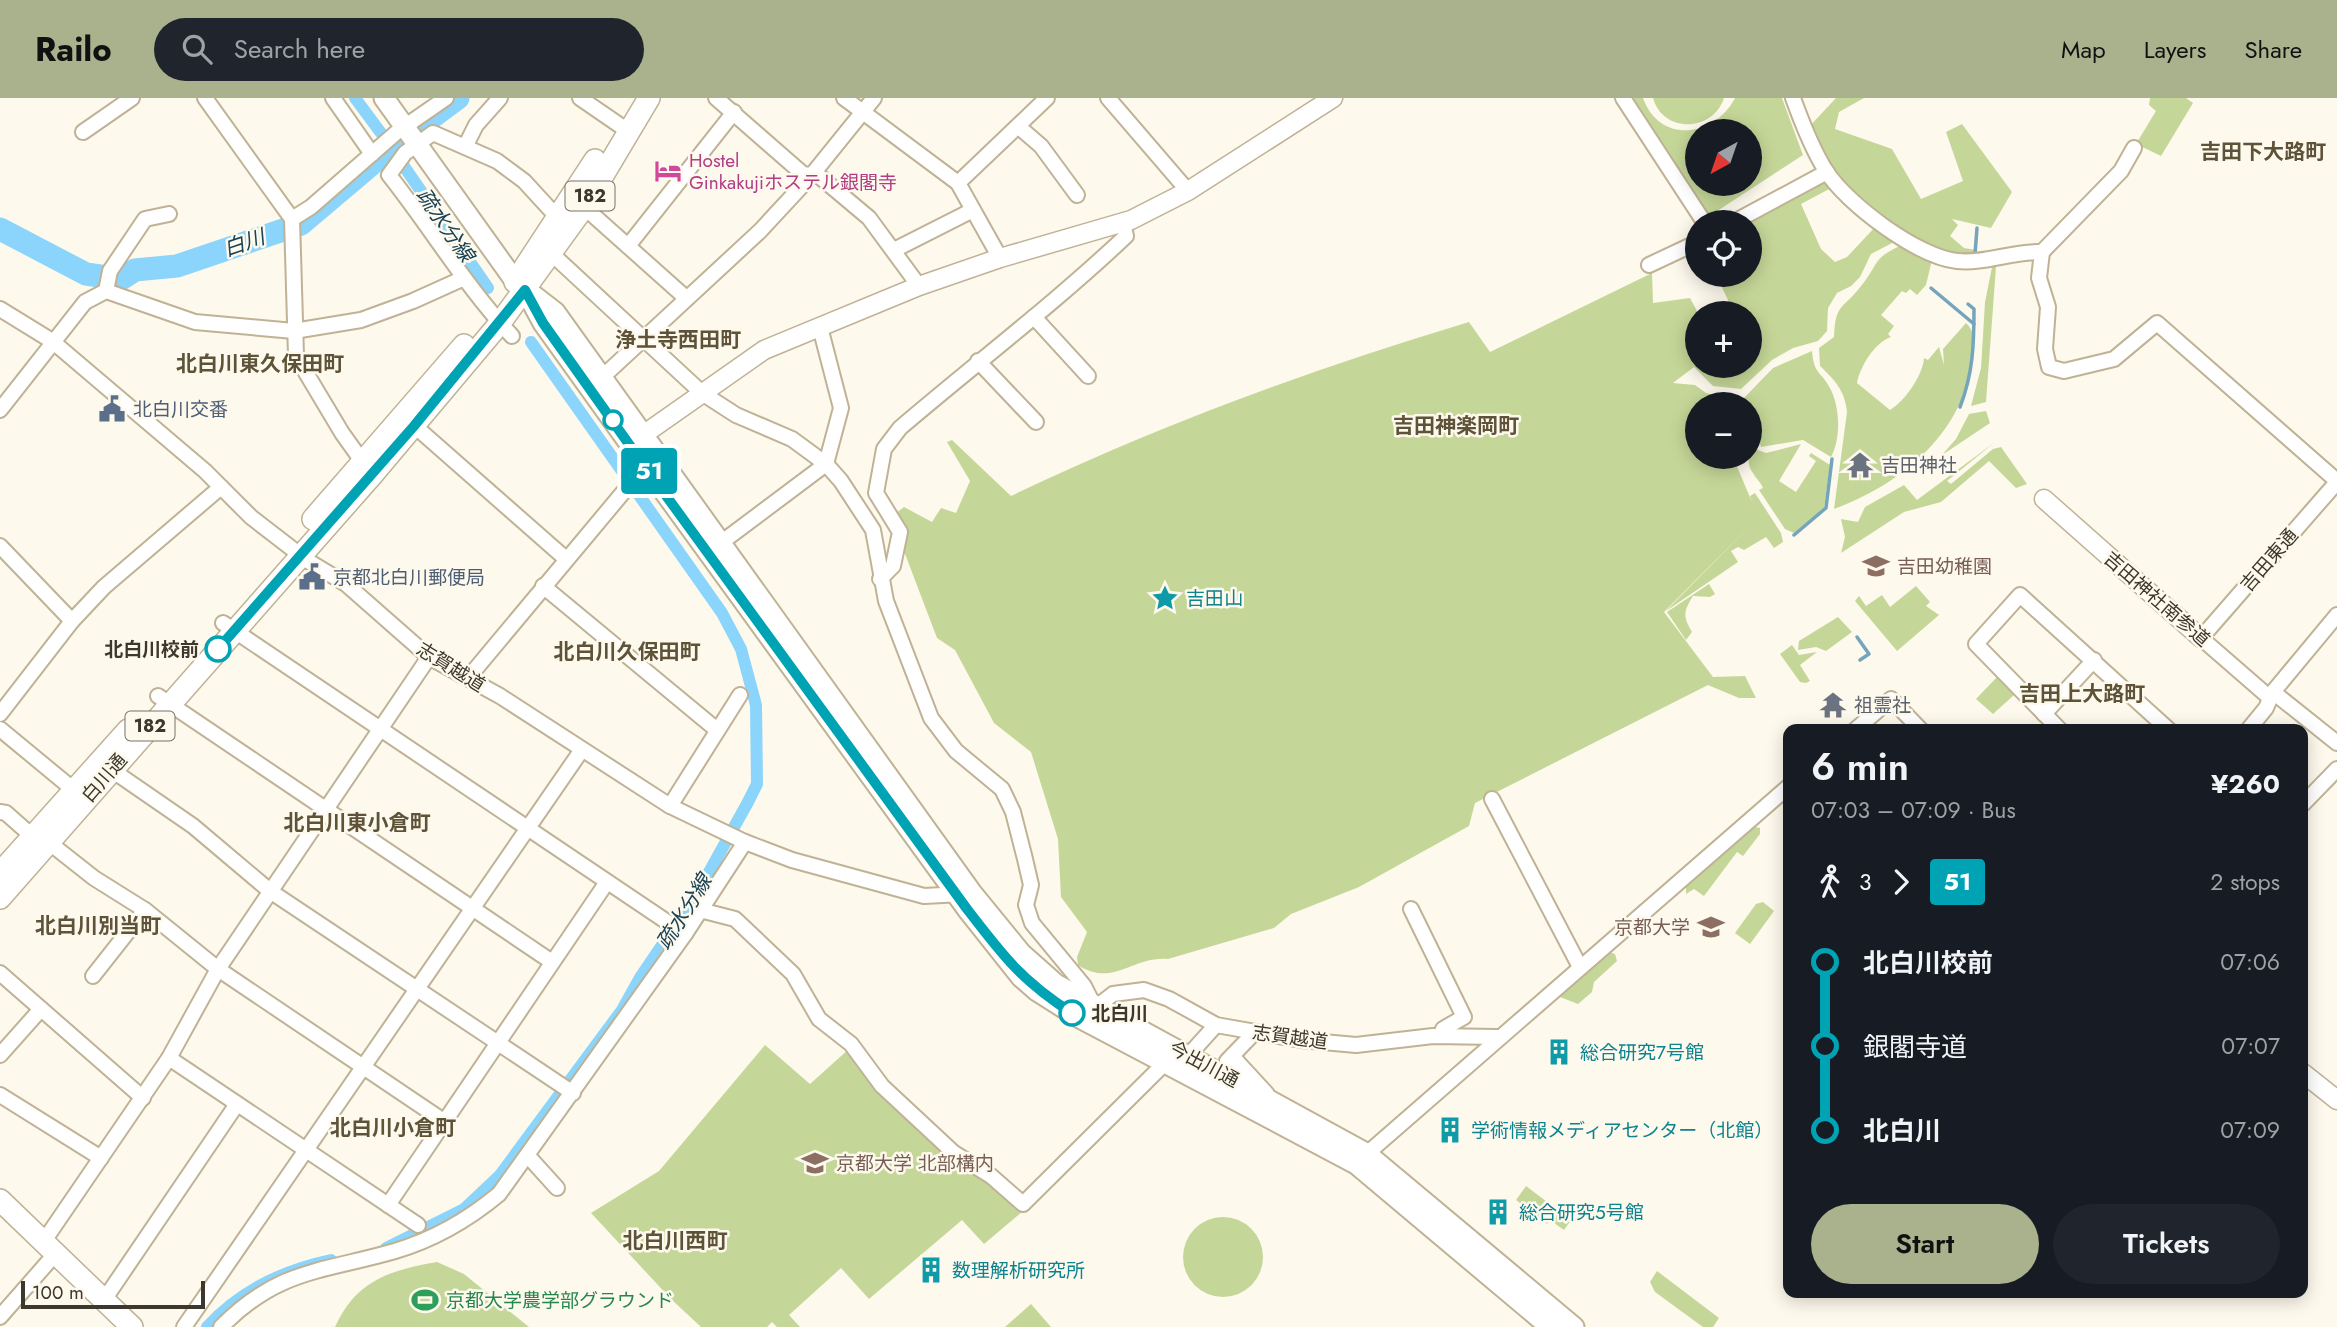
<!DOCTYPE html>
<html lang="en">
<head>
<meta charset="utf-8">
<style>
  body { margin:0; font-family:Jost,"Noto Sans JP",sans-serif; background:#20242c; color:#f1f3f6; height:100vh; display:flex; flex-direction:column; font-size:26px; white-space:nowrap }
  * { box-sizing:border-box; margin:0 }
  p { font-size:23px; color:#9ea1a6 }
  .icon { flex:none; width:38px; height:38px; fill:none; stroke:currentColor; stroke-width:2; stroke-linecap:round; stroke-linejoin:round }
  .map { position:relative; flex:1; overflow:hidden }
  .panel { position:absolute; left:1783px; top:626px; width:525px; height:574px; display:flex; flex-direction:column; background:#171b24; border-radius:14px; box-shadow:0 4px 18px #0003 }
  .panel>* { flex:none }
  .badge { padding:0 14px; border-radius:5px; font-size:24px; line-height:46px }
  .needle { width:46px; rotate:220deg }
  .buttons { position:absolute; left:1685px; top:21px; display:grid; gap:14px }
  .buttons a { display:grid; place-items:center; width:77px; height:77px; border-radius:50%; background:#171b24; box-shadow:0 4px 18px #0003; font-size:35px }
  .scale { position:absolute; left:21px; bottom:18px; width:184px; box-sizing:border-box; padding-left:7px; border:4px solid #3d382c; border-top:0; font-size:19px; line-height:24px; white-space:nowrap; color:#3d382c; -webkit-text-stroke:5px #fef9ed; paint-order:stroke }
  .map>.badge { position:absolute; translate:-50% -50%; box-shadow:0 0 0 4px #fff }
  .legs { display:flex; align-items:center; gap:10px; height:77px; padding:0 28px; font-size:23px }
  .legs p { margin-inline-start:auto }
  .overview { display:flex; align-items:center; justify-content:space-between; height:119px; padding:0 28px }
  h1 { font-size:38px; font-weight:600; line-height:52px }
  .button { display:flex; gap:14px; margin-top:auto; padding:14px 28px }
  .button a { flex:1; height:80px; border-radius:42px; background:#a9b28c; color:#111; font-size:28px; font-weight:600; line-height:80px; text-align:center }
  .button a+a { background:#20242c; color:#f1f3f6 }
  ul { padding:0 28px; list-style:none }
  li { display:flex; align-items:center; gap:24px; height:84px; font-size:26px }
  li i { display:grid; place-items:center; width:10px; height:100%; margin:0 9px; background:currentColor }
  li i::after { content:''; width:18px; height:18px; margin:-9px; border:5px solid; border-radius:50%; background:#171b24 }
  li p { margin-inline-start:auto }
  li:first-child i { background:linear-gradient(#0000 50%,currentColor 0) }
  li:last-child i { background:linear-gradient(currentColor 50%,#0000 0) }
  header { display:flex; align-items:center; gap:42px; box-sizing:border-box; height:98px; padding:0 35px; background:#a9b28c; color:#111 }
  header strong { font-size:33px }
  nav { display:flex; gap:38px; margin-inline-start:auto; font-size:24px }
  .search { width:490px; height:63px; background:#20242c; display:flex; align-items:center; gap:18px; box-sizing:border-box; padding:0 24px; border-radius:38px; color:#9ea1a6; font-size:26px }
  .map>svg:first-child { display:block }
</style>
</head>
<body>
<header>
<strong>Railo</strong>
<div class="search"><svg class="icon" aria-label="search" viewBox="0 0 24 24"><circle cx="10" cy="10" r="6"/><path d="M15 15l6 6"/></svg>Search here</div>
<nav><a>Map</a><a>Layers</a><a>Share</a></nav>
</header>
<div class="map">
<svg width="2337" height="1229" viewBox="0 0 2337 1229">
  <rect width="100%" height="100%" fill="#fef9ed"/>
  <g fill="#c5d798" fill-rule="evenodd">
    <path d="M1632,0h11c17,47 72,39 92,0h47l21,57 -95,62zM1698,33h52v53h-52z"/>
    <path d="M1653,0h71c-11,34 -61,36 -71,0z"/>
    <polygon points="1836,0 1864,0 1839,14 1835,31 1892,51 1921,101 1963,83 1946,34 1962,26 2012,94 1991,130 1952,121 1958,127 1950,138 1964,150 1976,152 1977,156 1959,158 1908,137 1838,82 1808,30"/>
    <polygon points="2150,0 2186,0 2193,5 2161,58 2136,46 2156,13 2149,7"/>
    <path d="M1824,79l9,10 -32,17 20,45 14,13 12,-5 29,-31 20,15 -25,13 -11,23 -9,9 -14,7 -9,15 -1,23 -9,10 -25,7 -21,12 -31,29 -28,-3 -19,-19 -21,16 22,2 11,8 31,7 -2,4h-37v53h35l19,45 -2,-6 5,-3 26,40 2,9 -9,6 -8,-11 -22,13 -6,-3 -7,4 7,11 -72,49 84,-85 -86,86 49,65 32,-1 11,22h-17l-31,-13 -233,118 -6,23 -110,61 -68,27 -17,14 -106,31c-36,-3 -55,29 -90,6l-1,-8 10,-25 -26,-35 -3,-58 -27,-87 -37,-29 -39,-73 -18,-12 -46,-121 13,-10 28,15 9,-14 15,5 14,-32 -23,-39 5,-2 59,56c149,-71 301,-127 458,-174l21,30 162,-79 1,30 37,-5 8,15v53h52v-53h-27l5,-13 -12,-25h34v-52l58,-40z"/>
    <path d="M1902,147l30,15 -6,25 -9,10 -7,-6 -4,4 -4,-2 -21,24 13,11 -6,8 3,3c-17,6 -31,30 -34,46l33,27c15,-9 33,-35 34,-52l4,2 11,-13 5,18 -1,-16 23,-26c11,10 8,25 6,40 -11,72 -72,122 -138,146l13,-97c-2,-21 -12,-32 -27,-46l-1,-18 15,-11c1,-35 10,-28 27,-51 19,-23 10,-27 41,-41z"/>
    <polygon points="1992,169 1996,169 1986,304 1971,308 1981,270 1985,204"/>
    <path d="M1812,253c2,25 10,20 19,39 9,19 10,48 0,67l-28,-17 -42,7 -3,-10 -8,-3v-30h-8l2,-6 29,-30z"/>
    <polygon points="1986,313 1990,325 1942,357 1956,341 1969,316"/>
    <path d="M1753,342l5,10 8,3 35,-9 -22,37 17,11 20,-31 -7,-5 2,-3 19,12 -6,44 -30,24 -9,-4 -26,-39 4,-2c-3,-7 -7,-9 -10,-15 -8,-10 -3,-21 -3,-32z"/>
    <polygon points="1995,344 1947,383 1951,386 1993,351 2001,349 2027,386 2016,390 1989,363 1941,404 1904,414 1841,455 1845,439 1841,421 1858,424 1865,409 1904,387 1917,402"/>
    <path d="M1709,486l6,10 -5,3 -17,-1c-10,16 -10,20 -1,36l-6,8 -19,-28z"/>
    <polygon points="1916,488 1930,504 1926,508 1939,517 1897,553 1855,503 1859,498 1866,508 1882,497 1890,509"/>
    <polygon points="1838,519 1852,534 1826,553 1816,549 1798,552 1799,543"/>
    <polygon points="1792,547 1799,557 1817,554 1800,567 1810,583 1806,585 1800,584 1780,556"/>
    <polygon points="1997,579 2014,597 1993,616 1976,601"/>
    <polygon points="1755,729 1760,730 1760,736 1743,758 1737,754 1704,798 1694,791 1686,796 1686,789"/>
    <polygon points="1763,804 1774,813 1750,846 1735,835 1756,806"/>
    <polygon points="1609,854 1615,856 1617,863 1594,884 1592,894 1578,906 1560,899"/>
    <polygon points="765,947 810,986 850,950 1023,1113 984,1146 962,1122 869,1201 841,1170 789,1217 800,1229 777,1229 772,1224 767,1229 701,1229 671,1201 591,1115 659,1073"/>
    <polygon points="1526,1088 1571,1122 1564,1132 1550,1122 1547,1126 1516,1102"/>
    <circle cx="1223" cy="1159" r="40"/>
    <path d="M437,1164l27,12 65,53h-194c21,-47 56,-57 102,-65z"/>
    <polygon points="1657,1173 1719,1220 1713,1229 1703,1229 1655,1194 1650,1184"/>
    <polygon points="1031,1206 1051,1229 1005,1229"/>
  </g>
  <g fill="none" stroke-linecap="round" stroke-linejoin="round">
    <g stroke="#74a5bd" stroke-width="3.5">
      <polyline points="1972,156 1975,156 1977,130"/>
      <polyline points="1931,190 1974,226"/>
      <path d="M1960,309c13,-33 14,-63 14,-98l-6,-5"/>
      <polyline points="1794,437 1826,410 1832,361"/>
      <polyline points="1857,539 1869,556 1860,562"/>
    </g>
    <g stroke="#8bd4fb" stroke-width="12">
      <polyline points="355,0 381,35"/>
      <polyline points="401,64 488,190"/>
      <polyline points="386,1150 464,1111 500,1077 622,912 641,878 698,794 748,704 757,686 756,607 741,551 722,515 531,244"/>
      <path d="M207,1229c33,-36 77,-57 124,-67"/>
    </g>
    <polyline stroke="#8bd4fb" stroke-width="23" points="0,131 86,176 121,181 135,172 177,168 301,126 392,49 458,0"/>
    <g stroke="#bfb295" stroke-width="18">
      <g id="minor">
        <polyline points="205,0 292,121"/>
        <polyline points="333,0 372,56"/>
        <polyline points="580,0 628,33"/>
        <polyline points="716,0 803,76 819,78 869,120 919,188"/>
        <polyline points="844,0 958,85 1000,160"/>
        <polyline points="1108,0 1188,93"/>
        <polyline points="1623,0 1704,124"/>
        <path d="M1793,0c9,25 19,51 33,73 21,33 92,86 131,90 27,3 56,-10 85,-9l-3,26 9,29 -3,42 4,18 15,4 50,-12 43,-36 180,158"/>
        <polyline points="1019,29 1041,48 1077,97"/>
        <polyline points="83,34 132,0"/>
        <polyline points="466,47 476,27 500,0"/>
        <polyline points="958,85 1047,0"/>
        <polyline points="584,109 686,200"/>
        <polyline points="1734,124 1827,74"/>
        <polyline points="628,148 734,14"/>
        <polyline points="894,152 973,112"/>
        <polyline points="2042,154 2121,73 2134,50"/>
        <polyline points="552,156 702,295 736,317 792,341 826,366 841,383 873,432 886,503 931,620 956,653 1002,691 1013,714 1025,761 1031,787 1026,807 1032,825 1084,888 1095,910 1113,896 1144,892 1169,901 1216,927 1301,942 1356,947 1433,938 1497,939"/>
        <polyline points="1649,167 1698,144"/>
        <polyline points="106,193 110,173 145,121 169,116"/>
        <polyline points="0,211 52,243 205,373 251,419 308,463 346,486 429,559 500,598 670,708 745,744 792,762 924,798 962,796"/>
        <polyline points="1034,219 1088,278"/>
        <path d="M512,238c-46,-49 -81,-108 -123,-161l16,-22 28,-20 64,28 27,20 34,37"/>
        <polyline points="978,263 1036,324"/>
        <polyline points="597,284 760,133 811,78 874,0"/>
        <polyline points="0,312 85,204 106,193 195,224 294,233 361,222 413,203 464,180"/>
        <polyline points="409,323 566,461"/>
        <polyline points="367,370 342,335 296,258 292,121 311,109 397,34 446,0"/>
        <polyline points="0,448 72,523"/>
        <polyline points="714,450 826,366 841,310 820,229"/>
        <path d="M880,481l13,-13 7,-34 -24,-39 8,-44 16,-21c75,-64 154,-124 226,-192l-3,-13"/>
        <polyline points="543,488 717,632"/>
        <polyline points="223,525 685,836"/>
        <polyline points="468,580 651,361"/>
        <polyline points="2273,594 2337,645"/>
        <polyline points="158,598 552,864"/>
        <polyline points="2270,600 2201,540 2337,384"/>
        <polyline points="0,616 72,523 104,489 221,389"/>
        <polyline points="2044,616 2094,562"/>
        <polyline points="0,631 80,697"/>
        <polyline points="1855,632 1891,601 1921,632"/>
        <polyline points="2060,632 1976,546 2020,497 2169,632"/>
        <polyline points="2248,632 2266,610 2273,594 2337,517"/>
        <polyline points="106,668 193,728 270,793 573,995"/>
        <polyline points="1492,701 1580,869"/>
        <polyline points="2303,706 2337,671"/>
        <polyline points="670,708 740,597"/>
        <polyline points="0,714 6,715 32,738"/>
        <polyline points="42,739 94,780 145,812 218,871 445,1024"/>
        <polyline points="1411,811 1464,919 1443,931 1441,938"/>
        <polyline points="700,812 735,821 793,876 819,921 851,946 882,988 954,1055 991,1078 1023,1106 1166,964"/>
        <polyline points="0,875 143,1000"/>
        <polyline points="93,878 145,812"/>
        <polyline points="0,957 41,911"/>
        <polyline points="1188,958 1216,927"/>
        <polyline points="1232,958 1267,996"/>
        <polyline points="169,960 418,1127"/>
        <polyline points="1227,963 1255,934"/>
        <polyline points="0,997 101,1060"/>
        <polyline points="528,1058 557,1090"/>
        <polyline points="1362,1060 1788,689"/>
        <polyline points="388,1107 607,784"/>
        <polyline points="44,1143 169,960 218,871 429,559"/>
        <polyline points="104,1202 237,1006"/>
        <polyline points="0,1219 56,1155"/>
        <polyline points="184,1229 581,653"/>
        <path d="M221,1229c57,-58 101,-55 174,-76 37,-11 74,-32 104,-57l186,-260 60,-92"/>
      </g>
    </g>
    <g stroke="#bfb295" stroke-width="21">
      <g id="tertiary">
        <polyline points="633,344 764,252 919,188 1000,160 1131,122 1188,93 1333,0"/>
        <polyline points="2044,401 2201,540"/>
        <polyline points="2303,975 2337,1002"/>
      </g>
    </g>
    <g stroke="#bfb295" stroke-width="23">
      <g id="secondary">
        <polyline points="384,0 515,183 555,214 972,795 1021,855 1056,886 1366,1055 1574,1229"/>
        <polyline points="529,199 543,225 644,366 967,811 1021,879 1037,893 1078,919 1356,1066 1550,1229"/>
      </g>
    </g>
    <g stroke="#bfb295" stroke-width="24">
      <g id="primary">
        <polyline points="515,184 595,62"/>
        <polyline points="313,421 464,247"/>
        <polyline points="0,775 128,632"/>
        <polyline points="0,800 373,376 500,225 584,109 649,0"/>
        <polyline points="0,1102 132,1229"/>
      </g>
    </g>
    <use href="#minor" stroke="#fff" stroke-width="14"/>
    <use href="#tertiary" stroke="#fff" stroke-width="18"/>
    <use href="#secondary" stroke="#fff" stroke-width="19"/>
    <use href="#primary" stroke="#fff" stroke-width="21"/>
  </g>
  <g fill="none" stroke-linecap="round" stroke-linejoin="round">
    <g stroke="#fff" stroke-width="16">
      <path id="line-1" d="M218,551l196,-223 111,-136 18,33 100,141 324,445c36,47 55,72 105,104"/>
    </g>
    <use href="#line-1" stroke="#00a3b4" stroke-width="10"/>
  </g>
  <defs>
    <g id="hotel-bare" transform="scale(2.1)"><path d="M-6-4.5h1.5V1H6V5H4.5V3h-9V5H-6ZM-4 0a1.8 1.8 0 1 1 3.6 0ZM.5 0V-2.5h3Q6-2.5 6 0Z" fill="#d1479c" stroke="#fef9ed" stroke-width="2.5" paint-order="stroke"/></g>
    <g id="civic-bare" transform="scale(2.1)"><path d="M-.6-6.5H3V-4.5H.6V-3L4-1V1h2V6H-6V1h2V-1L-.6-3ZM-1.2 2.5V6h2.4V2.5Z" fill="#5c6f8a" stroke="#fef9ed" stroke-width="2.5" paint-order="stroke"/></g>
    <g id="temple-bare" transform="scale(2.1)"><path d="M0-6L5-2H3V0L6.5 2.5H4V6H1.5V3h-3V6H-4V2.5H-6.5L-3 0V-2H-5Z" fill="#6b7280" stroke="#fef9ed" stroke-width="2.5" paint-order="stroke"/></g>
    <g id="school-bare" transform="scale(2.1)"><path d="M0-5L7-2L0 1L-7-2ZM-4 1L0 2.5L4 1V4Q0 6-4 4Z" fill="#8d6e63" stroke="#fef9ed" stroke-width="2.5" paint-order="stroke"/></g>
    <g id="sight-bare" transform="scale(2.1)"><path d="M0-6L1.8-2.2L6-1.7L2.9 1.2L3.7 5.4L0 3.3L-3.7 5.4L-2.9 1.2L-6-1.7L-1.8-2.2Z" fill="#0f9aa8" stroke="#fef9ed" stroke-width="2.5" paint-order="stroke"/></g>
    <g id="university-bare" transform="scale(2.1)"><path d="M0-5L7-2L0 1L-7-2ZM-4 1L0 2.5L4 1V4Q0 6-4 4Z" fill="#8d6e63" stroke="#fef9ed" stroke-width="2.5" paint-order="stroke"/></g>
    <g id="building-bare" transform="scale(2.1)"><path d="M-4-6H4V6H1V3H-1V6H-4ZM-2.5-4.3h1.7v1.8h-1.7ZM.8-4.3h1.7v1.8H.8ZM-2.5-1h1.7V.8h-1.7ZM.8-1h1.7V.8H.8Z" fill="#0f9aa8" stroke="#fef9ed" stroke-width="2.5" paint-order="stroke"/></g>
    <g id="stadium-bare" transform="scale(2.1)"><path d="M0-5a6.5 5 0 1 0 0 10a6.5 5 0 1 0 0-10ZM-3.5-1.8h7v3.6h-7Z" fill="#2e9e5b" stroke="#fef9ed" stroke-width="2.5" paint-order="stroke"/></g>
  </defs>
  <g fill-rule="evenodd">
    <use href="#hotel-bare" x="668" y="73"/>
    <use href="#civic-bare" x="112" y="311"/>
    <use href="#temple-bare" x="1860" y="367"/>
    <use href="#school-bare" x="1876" y="468"/>
    <use href="#civic-bare" x="312" y="479"/>
    <use href="#sight-bare" x="1165" y="500"/>
    <use href="#temple-bare" x="1833" y="607"/>
    <use href="#university-bare" x="1711" y="829"/>
    <use href="#building-bare" x="1559" y="954"/>
    <use href="#building-bare" x="1450" y="1032"/>
    <use href="#university-bare" x="815" y="1065"/>
    <use href="#building-bare" x="1498" y="1114"/>
    <use href="#building-bare" x="931" y="1172"/>
    <use href="#stadium-bare" x="425" y="1202"/>
  </g>
  <g fill="#fff" stroke="#00a3b4" stroke-width="3.5">
    <circle cx="613" cy="322" r="9"/>
    <circle cx="218" cy="551" r="12"/>
    <circle cx="1072" cy="915" r="12"/>
  </g>
  <g text-anchor="middle" dominant-baseline="central" stroke-width="5" stroke-linejoin="round" paint-order="stroke">
    <g fill="#fef9ed" stroke="#777266" stroke-width="2">
      <rect x="565.5" y="83.5" width="49" height="29" rx="5"/>
      <rect x="125.5" y="613.5" width="49" height="29" rx="5"/>
    </g>
    <g font-size="18" font-weight="bold" fill="#3d382c">
      <text x="590" y="98">182</text>
      <text x="150" y="628">182</text>
    </g>
    <g font-size="19" fill="#b23c85" stroke="#fef9ed" text-anchor="start">
      <text x="689" y="62">Hostel<tspan x="689" dy="22">Ginkakujiホステル銀閣寺</tspan></text>
    </g>
    <g font-size="19" fill="#4e5e75" stroke="#fef9ed" text-anchor="start">
      <text x="133" y="311">北白川交番</text>
      <text x="333" y="479">京都北白川郵便局</text>
    </g>
    <g font-size="19" fill="#5b616d" stroke="#fef9ed" text-anchor="start">
      <text x="1881" y="367">吉田神社</text>
      <text x="1854" y="607">祖霊社</text>
    </g>
    <g font-size="19" fill="#3d382c" stroke="#fef9ed">
      <text transform="translate(2269 462) rotate(-49)">吉田東通</text>
      <text transform="translate(2157 501) rotate(41)">吉田神社南参道</text>
      <text transform="translate(451 569) rotate(32)">志賀越道</text>
      <text transform="translate(104 680) rotate(-49)">白川通</text>
      <text transform="translate(1290 939) rotate(8)">志賀越道</text>
      <text transform="translate(1204 966) rotate(28)">今出川通</text>
    </g>
    <g font-size="19" fill="#785e54" stroke="#fef9ed" text-anchor="start">
      <text x="1897" y="468">吉田幼稚園</text>
      <text x="1690" y="829" text-anchor="end">京都大学</text>
      <text x="836" y="1065">京都大学 北部構内</text>
    </g>
    <g font-size="19" fill="#0d838f" stroke="#fef9ed" text-anchor="start">
      <text x="1186" y="500">吉田山</text>
      <text x="1580" y="954">総合研究7号館</text>
      <text x="1471" y="1032">学術情報メディアセンター（北館）</text>
      <text x="1519" y="1114">総合研究5号館</text>
      <text x="952" y="1172">数理解析研究所</text>
    </g>
    <g font-size="19" font-weight="bold" fill="#3d382c" stroke="#fef9ed" text-anchor="end">
      <text x="199" y="551">北白川校前</text>
      <text x="1091" y="915" text-anchor="start">北白川</text>
    </g>
    <g font-size="19" fill="#27864d" stroke="#fef9ed" text-anchor="start">
      <text x="446" y="1202">京都大学農学部グラウンド</text>
    </g>
    <g font-size="21" font-weight="bold" fill="#5e5339" stroke="#fef9ed">
      <text x="2263" y="54">吉田下大路町</text>
      <text x="678" y="242">浄土寺西田町</text>
      <text x="260" y="266">北白川東久保田町</text>
      <text x="1456" y="328">吉田神楽岡町</text>
      <text x="627" y="554">北白川久保田町</text>
      <text x="2082" y="596">吉田上大路町</text>
      <text x="357" y="725">北白川東小倉町</text>
      <text x="98" y="828">北白川別当町</text>
      <text x="393" y="1030">北白川小倉町</text>
      <text x="675" y="1143">北白川西町</text>
    </g>
    <g font-size="21" font-style="italic" fill="#194256" stroke="#fef9ed">
      <text transform="translate(445 127) rotate(55)">疏水分線</text>
      <text transform="translate(244 145) rotate(-19)">白川</text>
      <text transform="translate(684 814) rotate(-58)">疏水分線</text>
    </g>
  </g>
</svg>
<div class="buttons">
<a><svg class="needle" viewBox="-14 -14 28 28"><path d="M0-13l5 13h-10z" fill="#e53935"/><path d="M0 13l5-13h-10z" fill="#9ea1a6"/></svg></a>
<a><svg class="icon" aria-label="locate" viewBox="0 0 24 24"><circle cx="12" cy="12" r="6"/><path d="M12 2v4M12 18v4M2 12h4M18 12h4"/></svg></a>
<a>+</a>
<a>−</a>
</div>
<div class="scale">100 m</div>
<b class="badge" style="left:649px;top:373px;background:#00a3b4;color:#fff">51</b>
<section class="panel">
<div class="overview"><div><h1>6 min</h1><p>07:03 – 07:09 · Bus</p></div><b>¥260</b></div>
<div class="legs"><svg class="icon" aria-label="walk" viewBox="0 0 24 24"><circle cx="13" cy="4" r="2"/><path d="M13 8l-2 6 4 7M11 14l-3 7M7 12l3-4h3l4 4"/></svg>3<svg class="icon" aria-label="forward" viewBox="0 0 24 24"><path d="M9 5l7 7-7 7"/></svg><b class="badge" style="background:#00a3b4;color:#fff">51</b><p>2 stops</p></div>
<ul>
<li><i style="color:#00a3b4"></i><b>北白川校前</b><p>07:06</p></li>
<li><i style="color:#00a3b4"></i><span>銀閣寺道</span><p>07:07</p></li>
<li><i style="color:#00a3b4"></i><b>北白川</b><p>07:09</p></li>
</ul>
<div class="button"><a>Start</a><a>Tickets</a></div>
</section>
</div>
</body>
</html>
